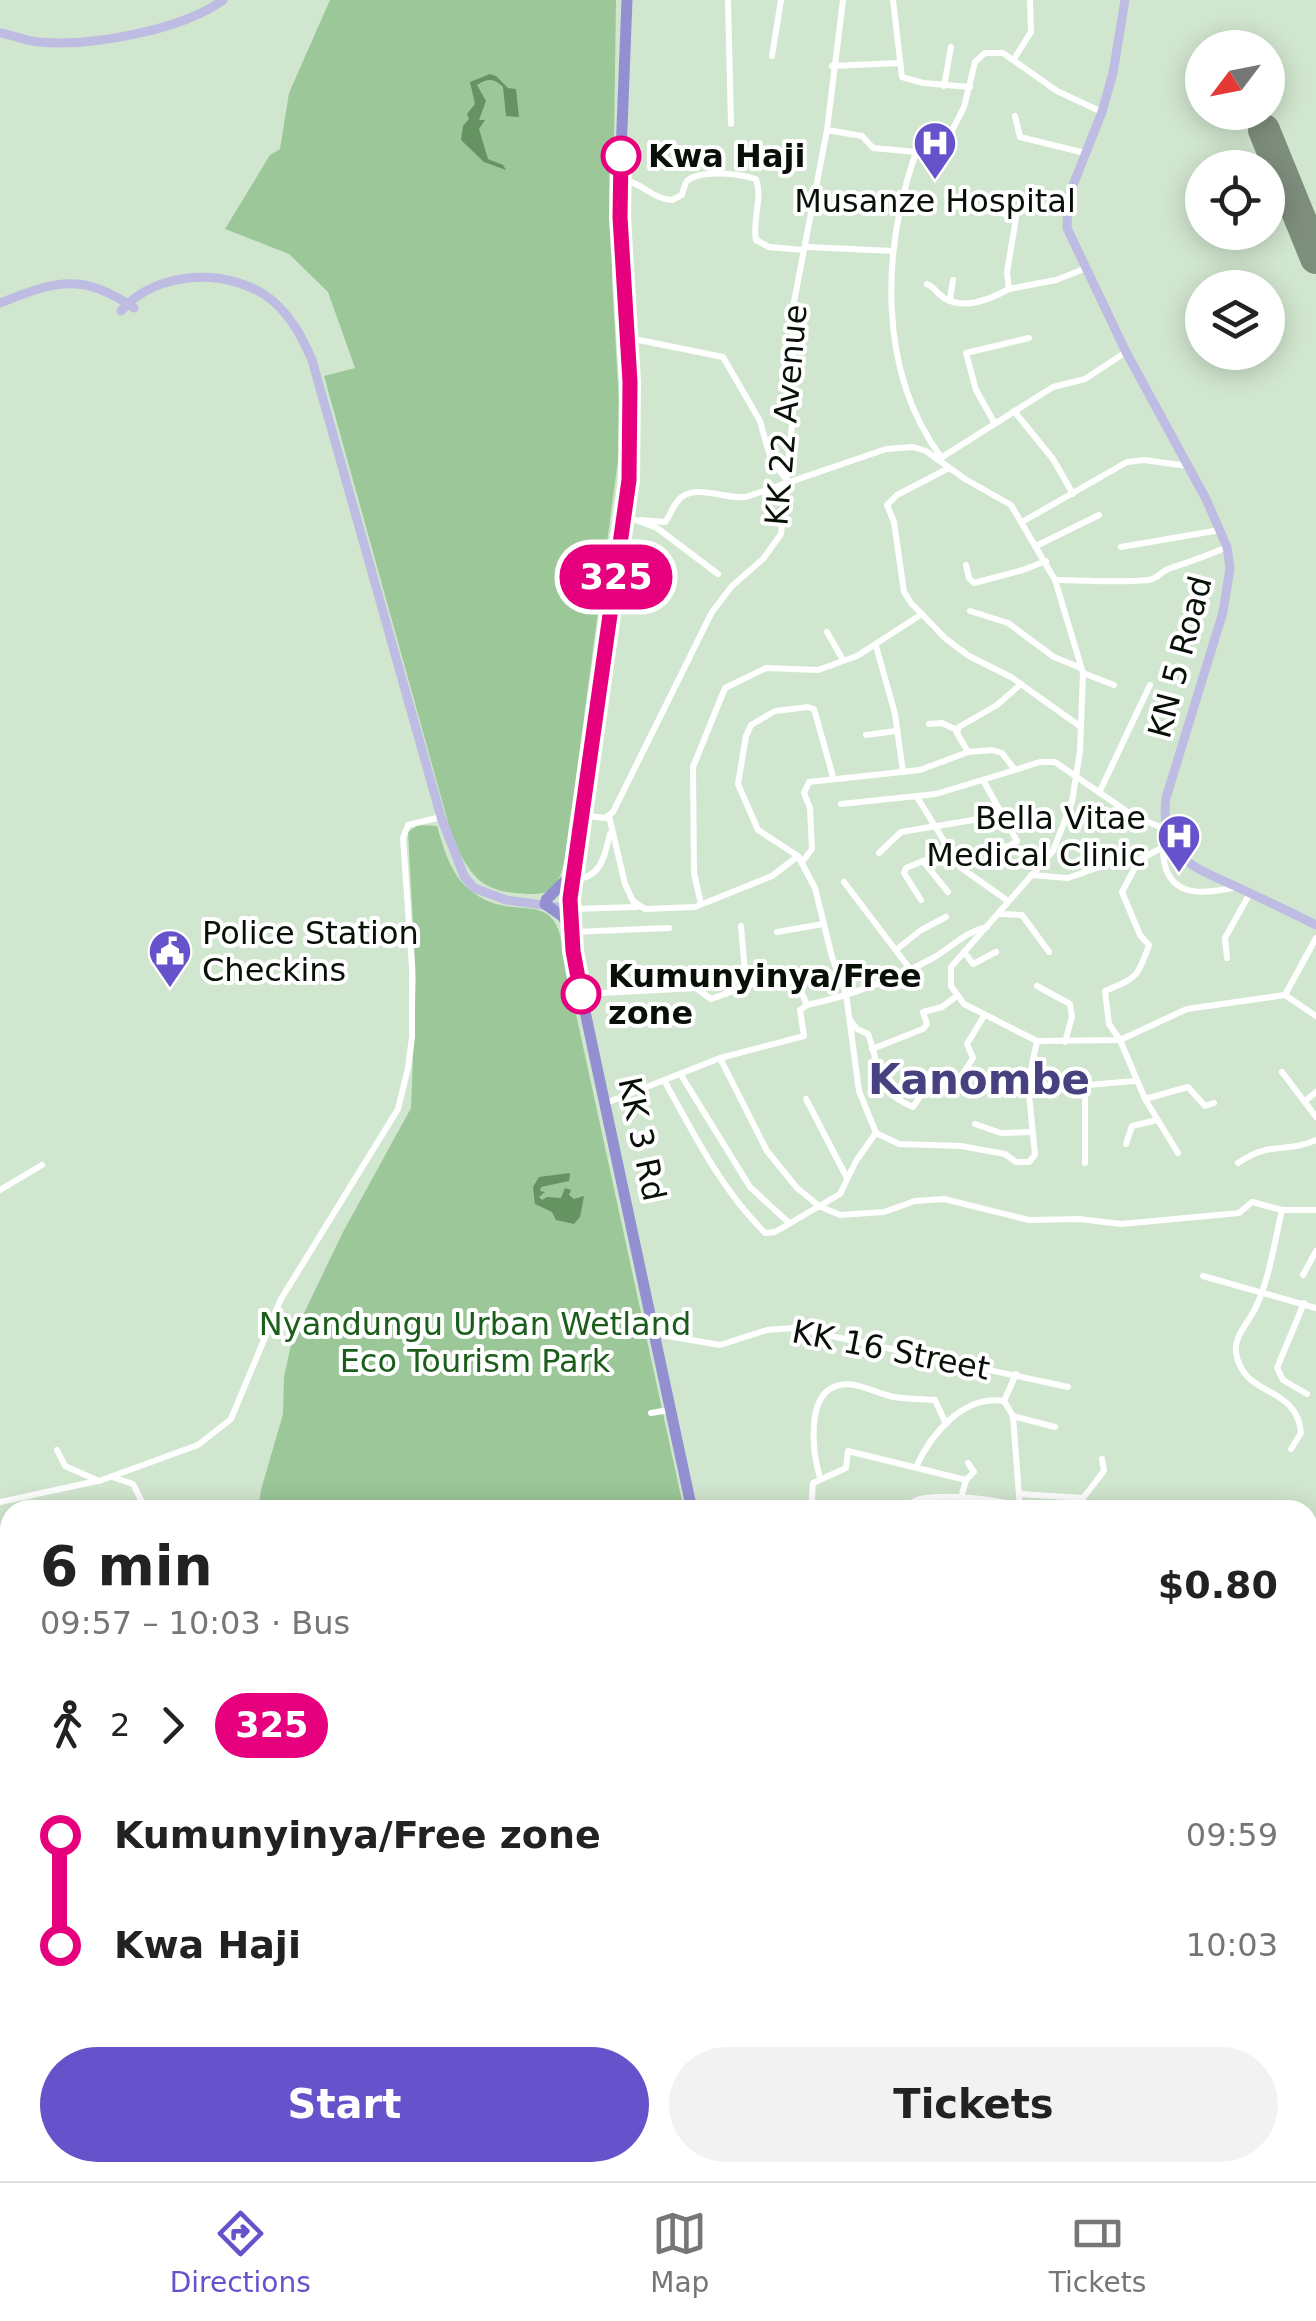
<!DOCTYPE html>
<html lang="en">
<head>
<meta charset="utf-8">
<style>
  body { margin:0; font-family:"DejaVu Sans",sans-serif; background:#f2f2f2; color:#222; height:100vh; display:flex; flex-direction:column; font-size:38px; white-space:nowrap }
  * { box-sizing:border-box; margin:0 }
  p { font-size:32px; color:#767676 }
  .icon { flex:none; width:55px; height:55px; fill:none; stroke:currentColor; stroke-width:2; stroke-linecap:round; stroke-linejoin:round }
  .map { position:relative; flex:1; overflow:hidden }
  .side { position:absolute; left:0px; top:1500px; width:1318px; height:682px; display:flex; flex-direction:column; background:#fff; border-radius:30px 30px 0 0; box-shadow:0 5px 25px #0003 }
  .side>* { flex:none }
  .badge { padding:0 20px; border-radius:32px; font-size:35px; line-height:65px }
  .needle { width:65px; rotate:238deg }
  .controls { position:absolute; left:1185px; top:30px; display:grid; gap:20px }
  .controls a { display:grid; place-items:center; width:100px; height:100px; border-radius:50%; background:#fff; box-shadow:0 5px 25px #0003; font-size:50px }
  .map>.badge { position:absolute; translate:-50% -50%; box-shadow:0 0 0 5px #fff }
  .legs { display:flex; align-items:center; gap:15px; height:110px; padding:0 40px; font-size:32px }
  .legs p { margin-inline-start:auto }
  .head { display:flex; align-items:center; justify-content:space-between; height:170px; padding:0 40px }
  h1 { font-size:55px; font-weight:700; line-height:75px }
  .cta { display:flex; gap:20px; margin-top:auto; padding:20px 40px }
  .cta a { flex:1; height:115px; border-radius:60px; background:#6652cb; color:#fff; font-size:40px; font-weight:700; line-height:115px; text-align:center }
  .cta a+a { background:#f2f2f2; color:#222 }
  ul { padding:0 40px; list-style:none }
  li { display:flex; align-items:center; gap:35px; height:110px; font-size:38px }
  li i { display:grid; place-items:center; width:15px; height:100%; margin:0 12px; background:currentColor }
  li i::after { content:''; width:25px; height:25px; margin:-12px; border:8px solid; border-radius:50%; background:#fff }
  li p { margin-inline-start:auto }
  li:first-child i { background:linear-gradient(#0000 50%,currentColor 0) }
  li:last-child i { background:linear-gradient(currentColor 50%,#0000 0) }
  .tabs { display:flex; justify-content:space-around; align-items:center; height:140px; border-top:2px solid #e0e0e0; background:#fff; font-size:28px; color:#767676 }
  .tabs a { display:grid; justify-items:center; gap:5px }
  .tabs .selected { color:#6652cb }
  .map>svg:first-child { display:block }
</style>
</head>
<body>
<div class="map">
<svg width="1316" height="2181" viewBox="0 0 1316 2181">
  <rect width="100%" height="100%" fill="#d1e6cf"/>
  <g fill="#9cc799">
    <path d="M330,0h286l-4,280 9,157 -50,379c-4,20 -4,51 -15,68 -7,10 -17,10 -28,10 -46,-2 -55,-14 -75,-54l-129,-464 31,-8 -27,-76 -39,-38 -64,-25 45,-74 10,-6 9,-56z"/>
    <path d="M418,825l19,1c7,23 13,47 32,63 45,40 89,-11 95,70l120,551h-426l3,-20 22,-76 1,-37 9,-41 50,-104 68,-124 5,-128 -8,-148z"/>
    <polygon points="178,2173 270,2173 247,2181 185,2181"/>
    <polygon points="943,2173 1130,2173 1124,2181 953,2181"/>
  </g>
  <g fill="#659362">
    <path d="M490,74l6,2 12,12 8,1 3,28 -13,-1 -3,-29c-9,-9 -15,-9 -26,-2l9,16 -7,19h6l-6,9 9,30 15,6 3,5 -22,-8 -23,-22 2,-14 6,-7 -2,-5 8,-10 -5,-22z"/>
    <polygon points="570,1173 569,1181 541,1187 540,1191 545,1192 539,1197 542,1200 547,1197 561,1198 565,1188 571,1190 569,1195 574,1199 584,1196 580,1217 574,1224 556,1220 552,1212 535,1204 533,1187 539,1177"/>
  </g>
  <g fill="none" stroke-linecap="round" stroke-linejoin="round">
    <polyline stroke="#7e8e7d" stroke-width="32" points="1264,130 1316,258"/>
    <g stroke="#fff" stroke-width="6">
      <polyline points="728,0 731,124"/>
      <polyline points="893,0 902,77 923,83 970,87"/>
      <polyline points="772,56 781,0"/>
      <polyline points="1014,59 1031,32 1030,0"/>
      <polyline points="832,66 900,63"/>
      <polyline points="944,86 951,47"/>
      <polyline points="1015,116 1020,137 1085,153"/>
      <polyline points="827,130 862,136 873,148 916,152"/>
      <path d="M622,179c19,3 30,20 50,21l10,-5c0,-2 4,-14 6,-15 15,-11 52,-6 68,-1 7,19 -4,41 0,61l13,7 34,3"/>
      <polyline points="950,206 989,209 1016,218 1007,272 1009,289 1056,280 1084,269"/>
      <polyline points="807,247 893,251"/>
      <path d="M927,284c5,2 8,6 12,10 20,19 50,6 70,-5"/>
      <polyline points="950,299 953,280"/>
      <polyline points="629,338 723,357 760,421 771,460 786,479"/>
      <polyline points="1014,411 1053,459 1073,494"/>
      <polyline points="994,422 976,390 966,353 1029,338"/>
      <path d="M941,457c-64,-87 -59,-207 -25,-305h18l14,-13 16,-32 11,-45 10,-9h18l54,38 45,21"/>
      <polyline points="939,459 1053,387 1085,379 1126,352"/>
      <polyline points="949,468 897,495 887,505 894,522 904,592 911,603 946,639 969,656 1011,677 1081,727"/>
      <polyline points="625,516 657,528 718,574"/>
      <path d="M641,520l24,2c5,-6 7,-14 12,-20 15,-21 48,-2 69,-5l140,-48 27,-2 13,4 39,28 46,26 44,75 28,93 -3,78 -8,51 -19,49 -102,116v19l13,18 73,37 83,-1 67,-31 98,-14 31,-57"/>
      <polyline points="1022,522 1127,462 1144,460 1188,466"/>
      <polyline points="1036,546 1099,515"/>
      <polyline points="1121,547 1220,530"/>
      <polyline points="966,565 969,578 974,583 1023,570 1046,561"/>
      <path d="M1055,580c32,0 63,3 93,0 10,-1 12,-8 20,-11 21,-7 39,-13 59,-22"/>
      <polyline points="970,611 1008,623 1054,657 1081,668"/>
      <polyline points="827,632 843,660"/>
      <polyline points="876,646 895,714 903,772"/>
      <polyline points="1083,673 1114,685"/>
      <polyline points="929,724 942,723 957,730"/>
      <polyline points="866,735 896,731"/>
      <polyline points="968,752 957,733 959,727 997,705 1021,684"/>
      <polyline points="833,777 814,709 808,707 775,711 751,725 746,736 738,784 758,830 798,856 815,888 832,957 846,994 859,1091 876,1133"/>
      <polyline points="1099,793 1150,685"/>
      <polyline points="917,797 960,867 1008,901"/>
      <polyline points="841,804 936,794 1015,770"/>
      <polyline points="581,815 605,818 613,812 712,612 732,586 763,559 781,534 793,415 793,307 827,130 843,0"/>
      <polyline points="609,816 625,884 633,901 645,909 695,907 772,876 798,856"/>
      <path d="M1163,848c0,49 36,48 73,39"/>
      <polyline points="879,853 901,832 1003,815"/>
      <path d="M1139,860l-17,32 18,43 9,10c-12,35 -13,32 -44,46l4,33 11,16 25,59 33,54"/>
      <polyline points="923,861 948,892"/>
      <polyline points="802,862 812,849 810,808 804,793 809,782 920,770 968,752 992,750 1002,753 1015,770 1040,762 1055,762 1135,817 1166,829"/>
      <polyline points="1031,875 1068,878 1108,864 1139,860 1171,843"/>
      <path d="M572,880c29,-2 32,-21 38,-46"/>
      <polyline points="844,882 910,969"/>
      <polyline points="921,900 904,873 906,868 923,861 1009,846 1017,841 983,780"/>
      <polyline points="701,904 694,873 693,767 725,688 766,668 818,670 857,656 922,614"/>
      <polyline points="571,909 637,907"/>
      <polyline points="999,914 1022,915 1049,952"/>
      <polyline points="741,926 746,985"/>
      <polyline points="573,932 669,928"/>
      <polyline points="777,932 823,924"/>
      <polyline points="896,950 921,930 946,917"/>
      <polyline points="964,952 973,964 996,952"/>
      <polyline points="1227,958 1225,938 1250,893"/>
      <polyline points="1037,986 1070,1004 1072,1017 1065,1042"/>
      <path d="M582,994l114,-6 15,11 81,-29 15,35c42,-9 87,-26 126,-47 19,-11 31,-26 54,-31"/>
      <polyline points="1285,995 1316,1016"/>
      <path d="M850,1020l7,9 11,5c13,33 5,57 45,73l10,-15 -5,-9 12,-10 20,14 7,-4 16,-25 -6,-14 17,-28"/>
      <polyline points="872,1049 923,1029 927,1024 923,1012 942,1007 957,996"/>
      <polyline points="720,1058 767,1151 797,1188 819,1206 840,1215 884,1212 915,1201 944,1199 1029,1220 1079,1219 1121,1224 1239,1213 1252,1202 1282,1210 1316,1210"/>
      <polyline points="1282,1072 1316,1117"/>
      <polyline points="681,1075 750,1187 788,1222"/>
      <path d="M665,1082c30,54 56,107 100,151l10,-1 65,-38 16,-33 19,-27"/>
      <polyline points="1028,1084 1064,1087 1135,1081"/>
      <polyline points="1085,1086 1085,1163"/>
      <polyline points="806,1099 847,1178"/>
      <polyline points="1145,1099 1188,1087 1205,1106 1214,1103"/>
      <polyline points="1305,1101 1316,1092"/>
      <polyline points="606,1103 720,1058 804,1036 800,1010 807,1005"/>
      <polyline points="975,1124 1001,1133 1032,1132"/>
      <polyline points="876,1133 899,1144 961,1146 1005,1154 1016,1162 1029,1162 1035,1155 1028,1084 1037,1041"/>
      <polyline points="1126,1144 1132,1126 1157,1120"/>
      <path d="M1238,1163c33,-23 47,-9 78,-23"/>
      <polyline points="0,1190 42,1165"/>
      <path d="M1282,1210c-8,33 -12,68 -27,99 -7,14 -21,27 -19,43 6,46 61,32 65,81l-10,16"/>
      <polyline points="1303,1275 1316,1251"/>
      <polyline points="1203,1276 1316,1308"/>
      <polyline points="1304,1303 1277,1368 1283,1380 1307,1394"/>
      <polyline points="656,1334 720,1345 767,1330 794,1328 1068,1387"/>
      <polyline points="1004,1401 1013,1416 1055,1427"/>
      <polyline points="1004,1401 1016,1374"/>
      <polyline points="651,1413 669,1410"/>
      <polyline points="1013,1416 1020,1509"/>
      <polyline points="57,1450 65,1466 99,1481 198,1445 231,1419 281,1299 398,1109 408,1068 412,1037 412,967 403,838 408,825 441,817"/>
      <path d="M916,1467c15,-33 47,-72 88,-66"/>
      <polyline points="115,1478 133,1484 146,1510"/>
      <path d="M820,1478c-7,-24 -16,-86 20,-93 16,-4 38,9 54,12 14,2 27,2 41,3l11,24"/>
      <polyline points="1020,1494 1083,1498 1104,1471 1102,1459"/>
      <polyline points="961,1498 966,1480 974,1472 968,1463"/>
      <polyline points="0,1502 97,1481"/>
      <polyline points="811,1510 813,1483 846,1468 848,1451 966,1480"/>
      <path d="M905,1510c5,-6 5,-7 12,-10 18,-7 91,-2 104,10"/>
      <polyline points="0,1588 10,1582"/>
      <polyline points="1308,1668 1316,1665"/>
      <polyline points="1308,1717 1316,1718"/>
      <polyline points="0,1733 10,1738"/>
      <polyline points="2,1750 10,1771"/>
      <polyline points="1308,1809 1316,1814"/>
      <polyline points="0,1828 10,1824"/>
      <polyline points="1308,1874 1316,1867"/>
      <polyline points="1308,1957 1316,1955"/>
      <polyline points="1308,2084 1316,2087"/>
      <polyline points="0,2112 10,2109"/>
      <polyline points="1308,2125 1316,2128"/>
      <polyline points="1308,2166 1316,2169"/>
      <polyline points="313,2172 317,2181"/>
      <polyline points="718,2172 720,2181"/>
      <polyline points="482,2181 497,2172"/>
      <polyline points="603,2181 622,2177 636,2181"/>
    </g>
    <g stroke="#bebce3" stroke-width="9">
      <path d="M1125,0l-12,73 -11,39 -34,86 -1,30 59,124 80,147 21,48 3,21 -7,44 -57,186c-7,59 25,68 71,89 26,12 53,25 79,38"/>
      <path d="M0,33c13,2 26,8 39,9 51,5 143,-12 184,-42"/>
      <path d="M0,303c55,-22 82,-31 134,5"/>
      <path d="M121,311c36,-42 111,-44 152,-10 19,17 29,36 39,59l129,457 23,59 10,12 32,12 65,9"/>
    </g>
    <g stroke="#9390d1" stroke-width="11">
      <polyline points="627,0 620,179 630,382 629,480 570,899 575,965 692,1510"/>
      <polyline points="546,900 573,873"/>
      <polyline points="545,904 562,916 571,928"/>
      <polyline points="1198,2172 1224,2181"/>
    </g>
  </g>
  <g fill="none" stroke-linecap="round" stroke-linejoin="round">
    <g stroke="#fff" stroke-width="22">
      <polyline id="line-1" points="581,994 573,951 570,899 629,480 630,382 620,217 621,156"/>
    </g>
    <use href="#line-1" stroke="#e6007e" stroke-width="15"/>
  </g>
  <defs>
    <g id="hospital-pin" transform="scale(2.25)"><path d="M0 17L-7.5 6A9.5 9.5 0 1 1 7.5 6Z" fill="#6652cb" stroke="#fff"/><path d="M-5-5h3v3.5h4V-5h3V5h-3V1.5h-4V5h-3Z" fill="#fff"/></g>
    <g id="civic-pin" transform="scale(2.25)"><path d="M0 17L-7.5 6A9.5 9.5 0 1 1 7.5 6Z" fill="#6652cb" stroke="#fff"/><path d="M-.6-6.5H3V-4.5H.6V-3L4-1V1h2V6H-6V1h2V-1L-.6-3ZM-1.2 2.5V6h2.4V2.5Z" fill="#fff"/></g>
  </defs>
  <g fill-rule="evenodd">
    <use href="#hospital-pin" x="935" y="143"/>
    <use href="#hospital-pin" x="1179" y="836"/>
    <use href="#civic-pin" x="170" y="951"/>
  </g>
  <g fill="#fff" stroke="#e6007e" stroke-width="5">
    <circle cx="621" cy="156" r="18"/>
    <circle cx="581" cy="994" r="18"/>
  </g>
  <g text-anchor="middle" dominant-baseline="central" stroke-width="8" stroke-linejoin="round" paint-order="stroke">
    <g font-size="32" font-weight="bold" fill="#081008" stroke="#fff" text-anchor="start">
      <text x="648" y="156">Kwa Haji</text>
      <text x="608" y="976">Kumunyinya/Free<tspan x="608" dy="37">zone</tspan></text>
    </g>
    <g font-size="32" fill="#081008" stroke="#fff">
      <text x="935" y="201">Musanze Hospital</text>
      <text x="1146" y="818" text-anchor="end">Bella Vitae<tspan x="1146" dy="37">Medical Clinic</tspan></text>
      <text x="202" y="933" text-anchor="start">Police Station<tspan x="202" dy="37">Checkins</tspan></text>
    </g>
    <g font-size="32" fill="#081008" stroke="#fff">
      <text transform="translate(786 415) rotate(-85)">KK 22 Avenue</text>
      <text transform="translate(1180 657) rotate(-75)">KN 5 Road</text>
      <text transform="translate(642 1139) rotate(78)">KK 3 Rd</text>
      <text transform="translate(891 1350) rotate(11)">KK 16 Street</text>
    </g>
    <g font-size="32" fill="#1b5d1b" stroke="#fff">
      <text x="475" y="1324">Nyandungu Urban Wetland<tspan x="475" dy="37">Eco Tourism Park</tspan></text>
    </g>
    <g font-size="42" font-weight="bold" fill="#48417f" stroke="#fff">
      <text x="979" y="1079">Kanombe</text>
    </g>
  </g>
</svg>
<div class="controls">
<a><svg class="needle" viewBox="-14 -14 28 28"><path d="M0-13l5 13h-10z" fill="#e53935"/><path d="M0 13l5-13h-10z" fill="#767676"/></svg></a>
<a><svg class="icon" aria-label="locate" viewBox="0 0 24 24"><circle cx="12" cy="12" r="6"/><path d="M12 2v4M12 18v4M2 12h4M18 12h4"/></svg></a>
<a><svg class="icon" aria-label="layers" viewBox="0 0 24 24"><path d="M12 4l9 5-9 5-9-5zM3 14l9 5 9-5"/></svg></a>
</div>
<b class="badge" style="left:616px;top:577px;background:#e6007e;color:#fff">325</b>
<section class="side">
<div class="head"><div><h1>6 min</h1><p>09:57 – 10:03 · Bus</p></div><b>$0.80</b></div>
<div class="legs"><svg class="icon" aria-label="walk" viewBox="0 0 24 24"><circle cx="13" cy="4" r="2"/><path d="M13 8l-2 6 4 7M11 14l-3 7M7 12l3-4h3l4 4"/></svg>2<svg class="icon" aria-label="forward" viewBox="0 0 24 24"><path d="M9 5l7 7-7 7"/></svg><b class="badge" style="background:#e6007e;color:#fff">325</b></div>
<ul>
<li><i style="color:#e6007e"></i><b>Kumunyinya/Free zone</b><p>09:59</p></li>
<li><i style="color:#e6007e"></i><b>Kwa Haji</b><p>10:03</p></li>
</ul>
<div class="cta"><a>Start</a><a>Tickets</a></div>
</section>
</div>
<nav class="tabs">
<a class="selected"><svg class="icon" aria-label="directions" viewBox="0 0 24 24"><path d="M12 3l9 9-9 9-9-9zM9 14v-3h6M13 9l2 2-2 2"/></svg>Directions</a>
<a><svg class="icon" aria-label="map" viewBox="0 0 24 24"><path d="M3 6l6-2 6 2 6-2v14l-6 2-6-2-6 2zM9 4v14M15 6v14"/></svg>Map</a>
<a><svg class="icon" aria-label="tickets" viewBox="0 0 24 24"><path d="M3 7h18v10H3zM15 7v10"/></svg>Tickets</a>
</nav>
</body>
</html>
